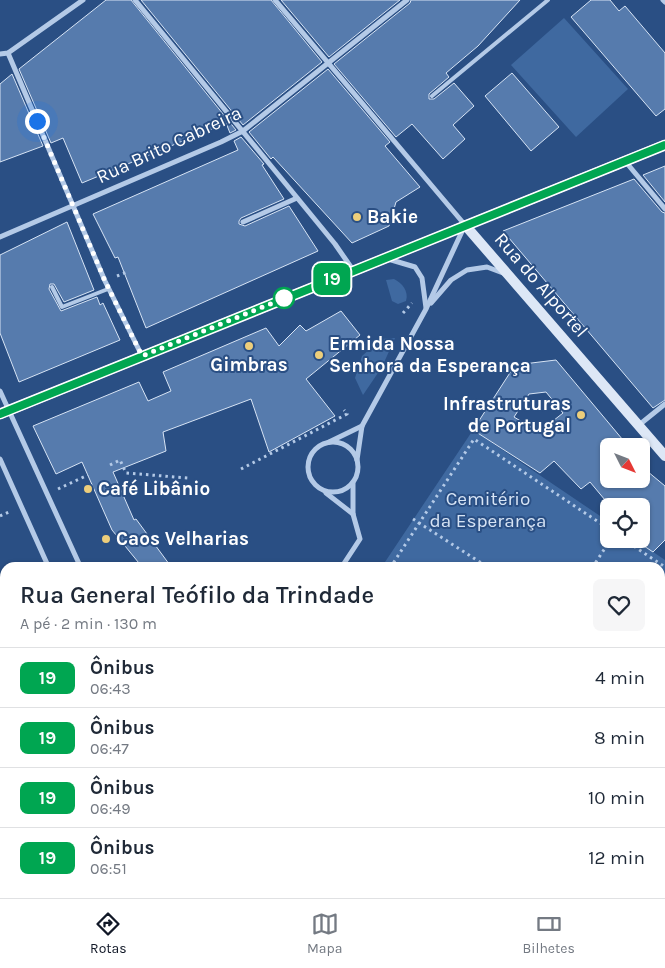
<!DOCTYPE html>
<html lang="pt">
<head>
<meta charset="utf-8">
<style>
  body { margin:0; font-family:Karla,sans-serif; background:#f6f6f7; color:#1f2937; height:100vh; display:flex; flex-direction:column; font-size:19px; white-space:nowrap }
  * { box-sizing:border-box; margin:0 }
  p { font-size:16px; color:#747a83 }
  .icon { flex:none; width:28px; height:28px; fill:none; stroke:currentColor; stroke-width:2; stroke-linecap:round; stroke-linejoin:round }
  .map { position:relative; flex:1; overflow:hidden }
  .side { position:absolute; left:0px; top:562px; width:665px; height:336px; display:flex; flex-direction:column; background:#fff; border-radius:15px 15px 0 0; box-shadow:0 1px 4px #0004 }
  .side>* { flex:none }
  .badge { padding:0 10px; border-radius:8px; font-size:18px; line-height:32px }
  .needle { width:32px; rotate:132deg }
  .tools { position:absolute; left:600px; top:438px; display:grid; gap:10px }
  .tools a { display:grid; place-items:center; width:50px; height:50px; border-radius:8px; background:#fff; box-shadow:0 1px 4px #0004; font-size:25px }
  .you { position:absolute; width:25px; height:25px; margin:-12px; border:4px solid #fff; border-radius:50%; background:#1a73e8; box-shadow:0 0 0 8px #1a73e833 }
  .map>.badge { position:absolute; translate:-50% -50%; box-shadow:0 0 0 2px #fff }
  .round { display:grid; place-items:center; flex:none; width:52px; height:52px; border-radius:8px; background:#f6f6f7 }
  .overview { display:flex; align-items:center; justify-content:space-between; height:85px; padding:0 20px }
  h1 { font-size:24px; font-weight:600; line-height:38px }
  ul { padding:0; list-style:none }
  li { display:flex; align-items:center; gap:15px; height:60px; padding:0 20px; border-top:1px solid #e0e1e3 }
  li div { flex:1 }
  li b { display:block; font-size:19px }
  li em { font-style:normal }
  li .badge { min-width:55px; font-weight:700; text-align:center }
  .dock { display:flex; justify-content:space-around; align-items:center; height:70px; border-top:1px solid #e0e1e3; background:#fff; font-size:14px; color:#747a83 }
  .dock a { display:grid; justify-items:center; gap:2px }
  .dock .current { color:#111827 }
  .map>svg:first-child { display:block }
</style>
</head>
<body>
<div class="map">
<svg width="665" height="898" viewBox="0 0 665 898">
  <rect width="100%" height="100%" fill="#2a4f84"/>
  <g fill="#3f69a0">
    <polygon points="564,18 628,89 576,137 511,65"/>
    <path d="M394,279c8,4 15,12 12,22l-8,3 -6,-3 -6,-21z"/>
    <polygon points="395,338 382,367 363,395 355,378 362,356 381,339"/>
    <polygon points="473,430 609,522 609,539 634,539 665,560 665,898 492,898 486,894 660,894 660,568 381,568"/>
    <polygon points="62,894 328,894 326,898 61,898"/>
    <polygon points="355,894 432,894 439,898 353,898"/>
  </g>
  <g fill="#567bad" stroke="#d7e4f5" fill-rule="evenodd">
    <polygon points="106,0 131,0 236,130 230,133 226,123 82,183 63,138 51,143 19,69"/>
    <polygon points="141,0 271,0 322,62 243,125"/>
    <polygon points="281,0 400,0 329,57"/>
    <polygon points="411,0 520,0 478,46 446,73 449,77 429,94 429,99 434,99 454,83 474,106 453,125 465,139 443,159 412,124 396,137 334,64 410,3"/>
    <polygon points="591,0 610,0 619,11 625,6 665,53 665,109 656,116 571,17"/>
    <polygon points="328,69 390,142 385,146 420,187 396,202 389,226 352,243 273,157 271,159 249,132"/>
    <polygon points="512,73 559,127 531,151 485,96"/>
    <polygon points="12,74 43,146 0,162 0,84"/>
    <polygon points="241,137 264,164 262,165 284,199 241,218 239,221 239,224 245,226 289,206 318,251 146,328 118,257 115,258 93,214 238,150 234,141"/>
    <polygon points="665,166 665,202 643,175"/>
    <polygon points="634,179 662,212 665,213 665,400 653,408 503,231"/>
    <polygon points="67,222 94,290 64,302 54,284 50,284 49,289 61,311 97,297 100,305 103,303 120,340 19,382 0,333 0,255"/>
    <polygon points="341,311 360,335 306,379 335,416 269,452 251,399 163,432 166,451 113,472 134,520 136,519 172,568 143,568 112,530 82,462 56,474 33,426 139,382 148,401 171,391 163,372 266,328 279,346 300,325 306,331"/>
    <path d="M556,360l72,86h-19v33h32v-13l24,20v54l-12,12 -12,-8v-38h-31l-20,-24 -9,7 -27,-28 -14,12 -67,-43 42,-65zM546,392l17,21 -24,19 -25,-15 15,-23z"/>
  </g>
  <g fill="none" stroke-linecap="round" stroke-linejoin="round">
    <g stroke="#b4cae7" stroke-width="3" stroke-dasharray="2.5 4" stroke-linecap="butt">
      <polyline points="117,276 127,272"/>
      <polyline points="403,313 412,303"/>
      <polyline points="110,465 120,460 126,473 188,478"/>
      <polyline points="241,469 347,414 344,410"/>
      <polyline points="58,489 88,475"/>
      <polyline points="0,516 11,511"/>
      <polyline points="413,519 489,568"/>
      <polyline points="623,539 665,567"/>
      <polyline points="390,568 474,439 609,529"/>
      <polyline points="592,568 611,539"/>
      <polyline points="660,680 665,683"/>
      <polyline points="660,754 665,747"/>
      <polyline points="660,833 665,837"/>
      <polyline points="191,894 194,898"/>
      <polyline points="541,894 547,898"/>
      <polyline points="143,898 143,894"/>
      <polyline points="608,898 611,894"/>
    </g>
    <g stroke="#b4cae7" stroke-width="4">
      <polyline points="432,96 548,0"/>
      <polyline points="52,287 62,307 108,289"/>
    </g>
    <g stroke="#b4cae7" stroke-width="5">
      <polyline points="135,0 335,244 353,270"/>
      <polyline points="275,0 465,225 426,309 362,426 357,460"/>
      <polyline points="663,0 665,2"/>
      <polyline points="8,53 105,281 142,356"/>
      <polyline points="0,54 8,53 83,0"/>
      <polyline points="625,161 665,209"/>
      <polyline points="243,222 297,198"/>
      <polyline points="0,237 221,142 243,131 407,0"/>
      <polyline points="388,259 415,267 422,278 426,308"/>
      <polyline points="431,303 451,280 467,270 487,267 503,273"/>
      <polyline points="0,391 81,568"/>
      <polyline points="639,425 665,404"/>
      <polyline points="329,442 362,426"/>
      <circle cx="333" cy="467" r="25"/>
      <polyline points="0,459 49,568"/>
      <polyline points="326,493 353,514"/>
      <polyline points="341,568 360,539 353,514 353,483"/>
      <polyline points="0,603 5,654"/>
      <polyline points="0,850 5,820"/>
      <polyline points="453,894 459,898"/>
      <polyline points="45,898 46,894"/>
      <polyline points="340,898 342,894"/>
    </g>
    <g stroke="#dde7f6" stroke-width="10">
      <polyline points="465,225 665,456"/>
      <polyline points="0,414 665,145"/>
    </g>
  </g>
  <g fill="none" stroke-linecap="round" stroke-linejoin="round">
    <g stroke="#fff" stroke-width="11">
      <polyline id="line" points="0,414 665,145"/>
    </g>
    <use href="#line" stroke="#00a651" stroke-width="8"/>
    <polyline stroke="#fff" stroke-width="5" stroke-dasharray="0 9" points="37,121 105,281 142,356 290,296 284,298"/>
  </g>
  <g fill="#edce7b" stroke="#2a4f84" stroke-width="2">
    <circle cx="357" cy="217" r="5"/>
    <circle cx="249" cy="346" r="5"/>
    <circle cx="319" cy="355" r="5"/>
    <circle cx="581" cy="415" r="5"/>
    <circle cx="88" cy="489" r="5"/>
    <circle cx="106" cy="539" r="5"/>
  </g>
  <circle fill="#fff" stroke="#00a651" stroke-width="2.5" cx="284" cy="298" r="10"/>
  <g text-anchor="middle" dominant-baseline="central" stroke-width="4" stroke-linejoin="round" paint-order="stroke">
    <g font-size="19" fill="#fff" stroke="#2a4f84">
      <text transform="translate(169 145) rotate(-25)">Rua Brito Cabreira</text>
      <text transform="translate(541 285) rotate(49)">Rua do Alportel</text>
    </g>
    <g font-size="19" font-weight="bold" fill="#fff" stroke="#2a4f84" text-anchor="start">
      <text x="367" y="217">Bakie</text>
      <text x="329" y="344">Ermida Nossa<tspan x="329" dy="22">Senhora da Esperança</tspan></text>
      <text x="249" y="365" text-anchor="middle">Gimbras</text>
      <text x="571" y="404" text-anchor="end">Infrastruturas<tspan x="571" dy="22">de Portugal</tspan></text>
      <text x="98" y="489">Café Libânio</text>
      <text x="116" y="539">Caos Velharias</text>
    </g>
    <g font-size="19" fill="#d7e4f5" stroke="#2a4f84">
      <text x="488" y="499">Cemitério<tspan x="488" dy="22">da Esperança</tspan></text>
    </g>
  </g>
</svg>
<div class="tools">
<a><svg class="needle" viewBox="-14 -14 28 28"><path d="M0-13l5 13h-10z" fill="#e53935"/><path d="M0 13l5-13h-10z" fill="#747a83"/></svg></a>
<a><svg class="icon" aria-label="locate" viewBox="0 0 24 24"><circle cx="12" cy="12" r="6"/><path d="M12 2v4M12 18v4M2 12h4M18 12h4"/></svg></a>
</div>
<div class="you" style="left:37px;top:121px"></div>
<b class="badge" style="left:332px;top:279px;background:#00a651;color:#fff">19</b>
<section class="side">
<div class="overview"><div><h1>Rua General Teófilo da Trindade</h1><p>A pé · 2 min · 130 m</p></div><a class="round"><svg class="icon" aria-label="heart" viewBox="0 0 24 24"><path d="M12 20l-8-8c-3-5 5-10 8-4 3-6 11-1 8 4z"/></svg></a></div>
<ul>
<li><span class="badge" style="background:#00a651;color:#fff">19</span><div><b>Ônibus</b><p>06:43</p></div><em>4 min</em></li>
<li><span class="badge" style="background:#00a651;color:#fff">19</span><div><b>Ônibus</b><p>06:47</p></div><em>8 min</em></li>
<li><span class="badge" style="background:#00a651;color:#fff">19</span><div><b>Ônibus</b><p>06:49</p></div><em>10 min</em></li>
<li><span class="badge" style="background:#00a651;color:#fff">19</span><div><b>Ônibus</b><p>06:51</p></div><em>12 min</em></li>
</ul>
</section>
</div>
<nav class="dock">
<a class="current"><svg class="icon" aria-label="directions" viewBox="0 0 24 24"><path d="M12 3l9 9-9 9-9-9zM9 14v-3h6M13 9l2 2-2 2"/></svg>Rotas</a>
<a><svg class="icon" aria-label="map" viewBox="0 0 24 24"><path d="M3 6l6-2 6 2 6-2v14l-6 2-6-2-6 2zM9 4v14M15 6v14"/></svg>Mapa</a>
<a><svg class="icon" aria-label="tickets" viewBox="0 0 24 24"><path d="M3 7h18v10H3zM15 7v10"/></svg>Bilhetes</a>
</nav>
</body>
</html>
